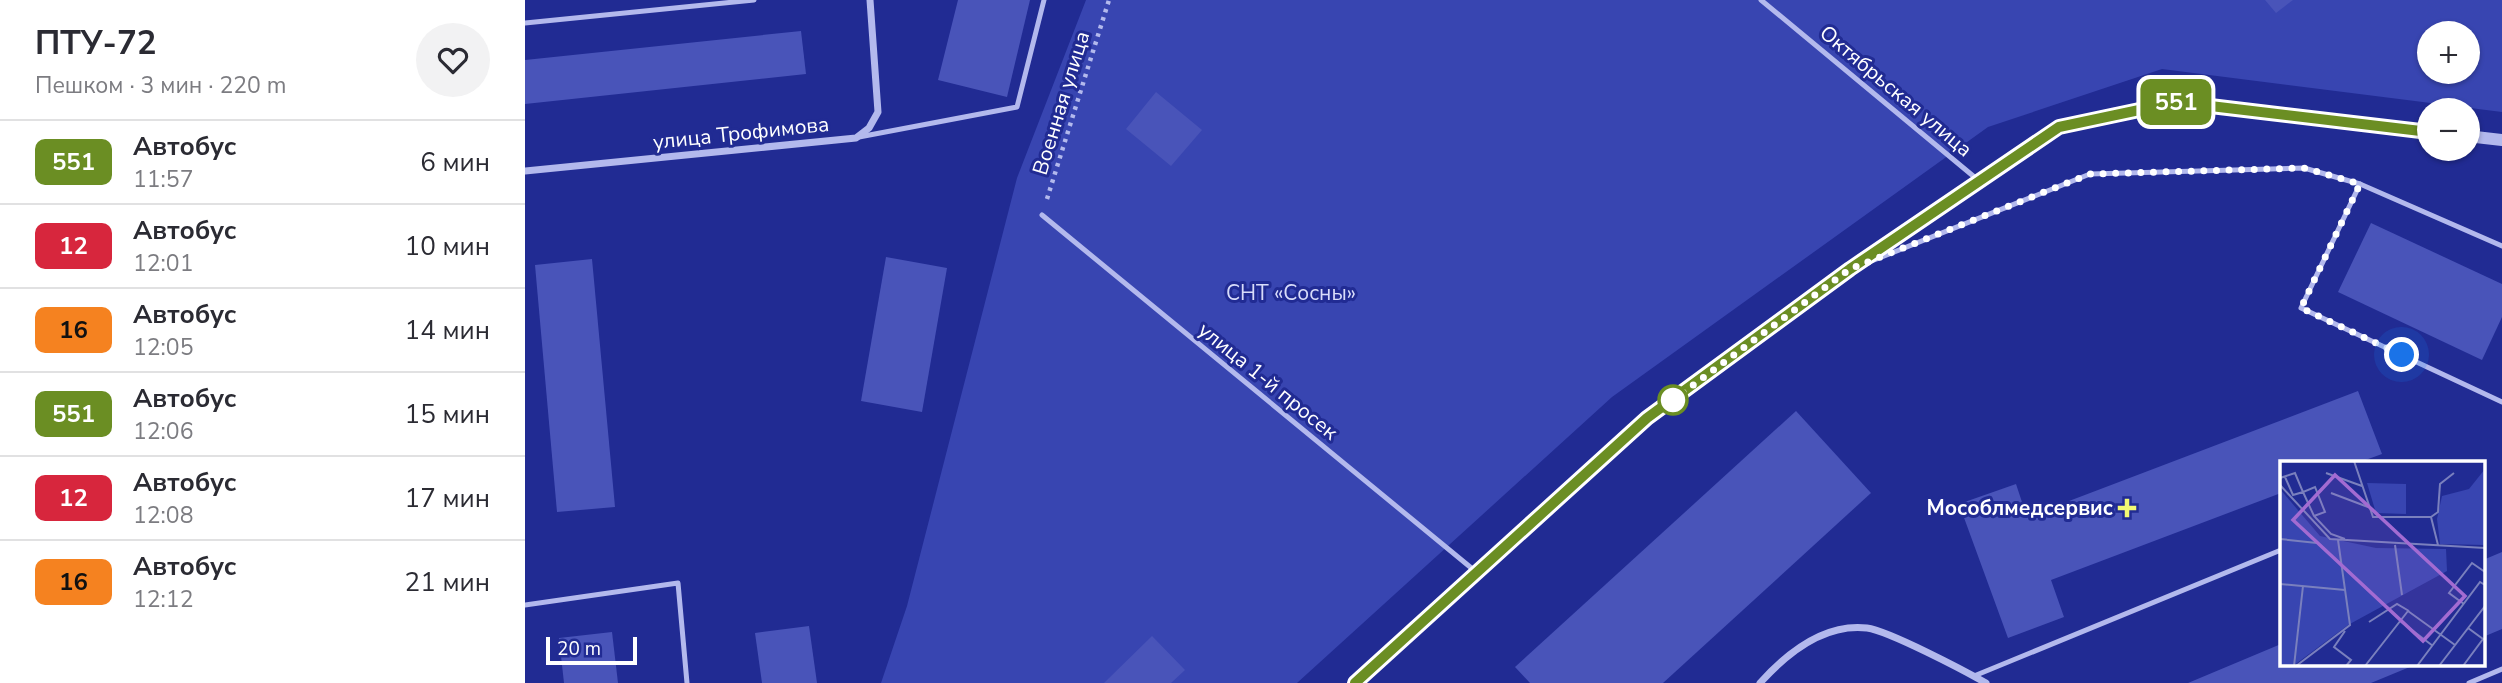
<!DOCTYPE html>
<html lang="ru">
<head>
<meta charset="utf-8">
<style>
  body { margin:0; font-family:"Nunito Sans",sans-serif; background:#f2f2f3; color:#2b2b33; height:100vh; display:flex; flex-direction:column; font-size:26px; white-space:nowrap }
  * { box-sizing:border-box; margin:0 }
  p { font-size:23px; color:#7c7c81 }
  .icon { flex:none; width:38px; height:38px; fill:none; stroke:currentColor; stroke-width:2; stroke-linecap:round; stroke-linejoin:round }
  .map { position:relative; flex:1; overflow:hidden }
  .sheet { display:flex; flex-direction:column; background:#fff; width:525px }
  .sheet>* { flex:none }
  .badge { padding:0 14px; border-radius:10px; font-size:24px; line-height:46px }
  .tools { position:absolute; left:1892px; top:21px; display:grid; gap:14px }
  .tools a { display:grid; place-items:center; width:63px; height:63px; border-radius:50%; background:#fff; box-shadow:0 2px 5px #0004; font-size:35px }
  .scale { position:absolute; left:21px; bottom:18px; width:91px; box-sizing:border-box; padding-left:7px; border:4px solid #fff; border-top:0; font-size:19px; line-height:24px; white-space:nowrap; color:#fff; -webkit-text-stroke:5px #212b93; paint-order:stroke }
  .you { position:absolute; width:35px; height:35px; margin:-18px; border:5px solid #fff; border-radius:50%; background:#1a73e8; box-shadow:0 0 0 10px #1a73e833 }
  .map>.badge { position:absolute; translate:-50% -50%; box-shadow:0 0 0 4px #fff }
  .round { display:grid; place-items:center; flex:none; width:74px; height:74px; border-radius:37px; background:#f2f2f3 }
  .overview { display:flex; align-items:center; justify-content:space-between; height:119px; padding:0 35px }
  h1 { font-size:33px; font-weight:700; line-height:52px }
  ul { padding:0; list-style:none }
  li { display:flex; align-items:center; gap:21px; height:84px; padding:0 35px; border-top:2px solid #e1e1e2 }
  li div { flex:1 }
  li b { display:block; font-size:26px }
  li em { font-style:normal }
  li .badge { min-width:77px; font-weight:700; text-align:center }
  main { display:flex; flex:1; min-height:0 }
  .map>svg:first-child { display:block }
</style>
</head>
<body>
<main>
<section class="sheet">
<div class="overview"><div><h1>ПТУ-72</h1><p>Пешком · 3 мин · 220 m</p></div><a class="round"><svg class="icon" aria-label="heart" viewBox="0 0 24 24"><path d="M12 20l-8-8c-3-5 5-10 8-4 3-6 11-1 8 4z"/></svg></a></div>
<ul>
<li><span class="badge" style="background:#6b8e23;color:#fff">551</span><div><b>Автобус</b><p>11:57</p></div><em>6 мин</em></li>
<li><span class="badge" style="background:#d7263d;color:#fff">12</span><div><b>Автобус</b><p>12:01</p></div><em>10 мин</em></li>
<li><span class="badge" style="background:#f58220;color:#111">16</span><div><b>Автобус</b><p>12:05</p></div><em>14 мин</em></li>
<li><span class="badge" style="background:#6b8e23;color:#fff">551</span><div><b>Автобус</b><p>12:06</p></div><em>15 мин</em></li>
<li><span class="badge" style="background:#d7263d;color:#fff">12</span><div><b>Автобус</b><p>12:08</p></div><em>17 мин</em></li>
<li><span class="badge" style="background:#f58220;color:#111">16</span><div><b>Автобус</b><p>12:12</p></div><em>21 мин</em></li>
</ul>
</section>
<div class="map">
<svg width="1977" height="683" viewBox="0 0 1977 683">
  <rect width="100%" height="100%" fill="#212b93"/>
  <path fill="#3845b1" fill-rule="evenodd" d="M561,0h1416v112l-340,-43 -174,58 -376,270 -315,286h-416l26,-77 110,-428zM1904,33h38v39h-38z"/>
  <g fill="#4954b9">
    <polygon points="433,0 505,0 482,97 413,80"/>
    <polygon points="1740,0 1768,0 1751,13"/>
    <polygon points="276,31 281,74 0,104 0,60"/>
    <polygon points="631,92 677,130 646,166 601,129"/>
    <polygon points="1846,223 1977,284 1977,317 1957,360 1813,292"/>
    <polygon points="361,257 422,268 397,412 336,401"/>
    <polygon points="67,259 90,507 32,512 10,265"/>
    <polygon points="1833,391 1857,454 1835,462 1756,462 1756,493 1526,580 1539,617 1483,638 1434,504 1491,484 1502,517"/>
    <polygon points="1271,411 1346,493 1138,683 1005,683 990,667"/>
    <polygon points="1977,552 1977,629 1958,637 1958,560"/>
    <polygon points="284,626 292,683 237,683 230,633"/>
    <polygon points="87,632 93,683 39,683 34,638"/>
    <polygon points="627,636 660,670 646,683 579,683"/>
    <polygon points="1756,644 1756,664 1892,664 1846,683 1663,683"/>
  </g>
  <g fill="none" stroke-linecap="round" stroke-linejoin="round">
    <polyline stroke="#b3b9ed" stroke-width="4.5" stroke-dasharray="3.5 5" stroke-linecap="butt" points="522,199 584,0"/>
    <g stroke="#b3b9ed" stroke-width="5">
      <polyline points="1236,0 1453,180"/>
      <polyline points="0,23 229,0"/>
      <polyline points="334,137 492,107 519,0"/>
      <polyline points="1835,184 1776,308 1977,402"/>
      <polyline points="517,215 950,571"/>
      <polyline points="1344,262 1565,174 1779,168 1835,184 1977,246"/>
      <polyline points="0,605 153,583 162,683"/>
      <polyline points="1449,676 1756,550"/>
      <polyline points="1944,683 1977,669"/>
    </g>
    <g stroke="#b3b9ed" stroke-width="7">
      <polyline points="0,171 331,138 344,128 353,112 345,0"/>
      <path d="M1235,683c27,-30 64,-60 107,-55 22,3 98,43 119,55"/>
    </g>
    <g stroke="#b3b9ed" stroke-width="12">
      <polyline points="1942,136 1977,140"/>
      <polyline points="830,683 1122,418 1325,269 1534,127 1652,101 1904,132"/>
    </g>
  </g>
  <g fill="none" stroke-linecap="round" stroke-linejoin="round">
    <g stroke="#fff" stroke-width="16">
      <polyline id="line" points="830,683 1122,418 1325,269 1534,127 1652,102 1904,132"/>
    </g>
    <use href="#line" stroke="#6b8e23" stroke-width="10"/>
    <polyline stroke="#fff" stroke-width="7" stroke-dasharray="0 12.6" points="1148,400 1325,269 1565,174 1779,168 1835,184 1776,308 1877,355"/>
  </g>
  <circle fill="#fff" stroke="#6b8e23" stroke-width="3.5" cx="1148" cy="400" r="14"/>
  <path fill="#f3fa74" stroke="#212b93" stroke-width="2.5" d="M1598.5 497.5h7v7h7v7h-7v7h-7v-7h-7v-7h7z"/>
  <g text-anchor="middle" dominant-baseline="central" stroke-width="6" stroke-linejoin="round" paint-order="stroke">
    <g font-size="21" fill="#fff" stroke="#212b93">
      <text transform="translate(1371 91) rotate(40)">Октябрьская улица</text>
      <text transform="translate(536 103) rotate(-73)">Военная улица</text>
      <text transform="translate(216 133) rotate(-6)">улица Трофимова</text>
      <text transform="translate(743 381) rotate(39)">улица 1-й просек</text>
    </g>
    <g font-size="21" fill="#d8dcfa" stroke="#212b93">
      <text x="766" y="293">СНТ «Сосны»</text>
    </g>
    <g font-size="21" font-weight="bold" fill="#fff" stroke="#212b93" text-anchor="end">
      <text x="1588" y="508">Мособлмедсервис</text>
    </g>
  </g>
  <g transform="translate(1755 461)">
    <rect width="205" height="205" fill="#212b93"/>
    <path d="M205,8v76l-45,-1 -3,-25 5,-23 27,-7zM87,22l39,1v30l-30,-1zM0,28l40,47 56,12 70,1 1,22 -99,54 -55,41h-13z" fill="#3845b1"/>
    <path fill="none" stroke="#7a80be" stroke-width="2" d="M74,0l19,56h58l7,28M46,12l36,13M0,17l15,-5 8,19 -10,3 -8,-18M0,24l50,54 155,9M51,32l37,14M34,55l11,-4 -10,-25 -12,5 11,24 17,18 14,5M151,56l7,-5 2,-28 14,-11M0,78l37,4M115,84l7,50M0,123l65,6M184,143l-15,-11 23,-30 13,9M120,160l33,25M89,161l28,-18 12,7M65,170l-11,16 17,13 -5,6M14,205l9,-80M16,205l54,-41 -12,-85M85,205l43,-55 47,34M137,205l63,-84 5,3M159,205l46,-60M183,205l20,-27 -15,-11"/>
    <path fill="#a36bd2" fill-opacity="0.15" stroke="#a36bd2" stroke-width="3.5" d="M55,14l130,121 -42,45 -130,-121z"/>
    <rect width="205" height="205" fill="none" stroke="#fff" stroke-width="3.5"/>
  </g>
</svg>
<div class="tools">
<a>+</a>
<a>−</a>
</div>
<div class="scale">20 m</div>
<div class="you" style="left:1877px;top:355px"></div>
<b class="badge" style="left:1651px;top:102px;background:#6b8e23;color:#fff">551</b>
</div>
</main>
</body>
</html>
